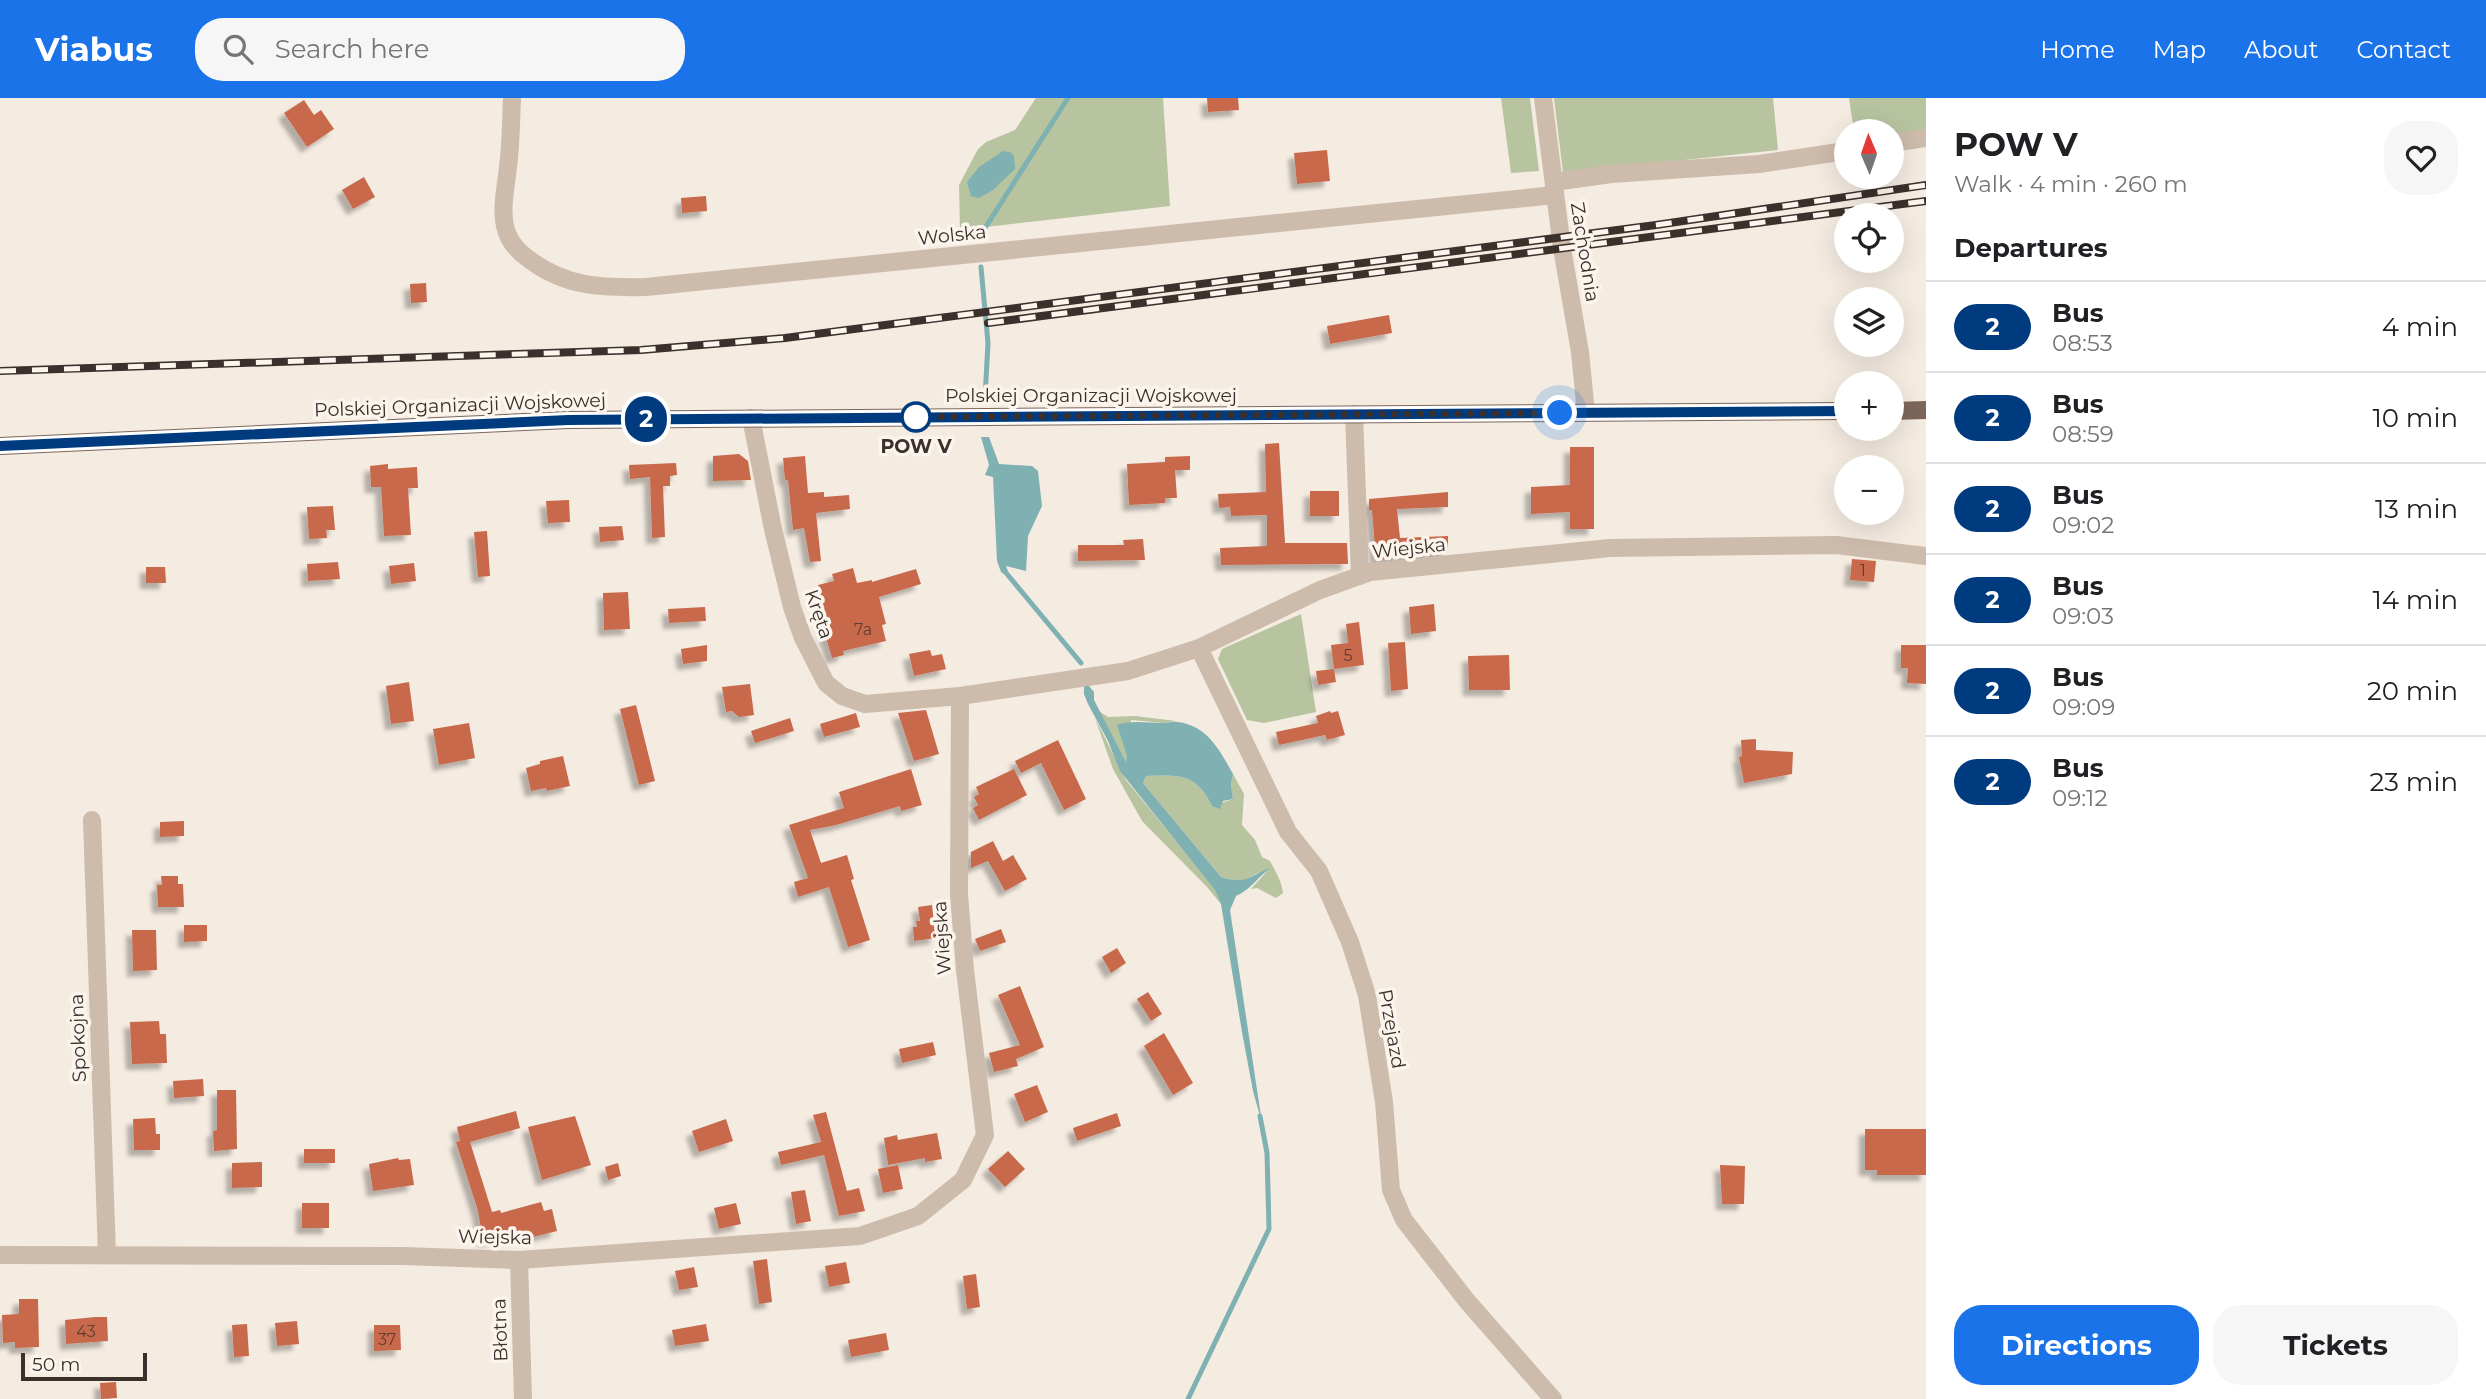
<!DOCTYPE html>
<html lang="en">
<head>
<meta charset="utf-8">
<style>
  body { margin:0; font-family:Montserrat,sans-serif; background:#f6f6f6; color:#202124; height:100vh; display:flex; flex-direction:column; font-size:26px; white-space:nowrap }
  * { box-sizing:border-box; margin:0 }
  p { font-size:23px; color:#757577 }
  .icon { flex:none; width:38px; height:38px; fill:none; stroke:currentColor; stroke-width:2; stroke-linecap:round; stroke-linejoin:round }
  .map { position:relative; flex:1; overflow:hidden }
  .side { display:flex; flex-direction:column; background:#fff; width:560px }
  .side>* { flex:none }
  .badge { padding:0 14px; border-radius:23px; font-size:24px; line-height:46px }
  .needle { width:46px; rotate:358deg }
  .buttons { position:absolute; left:1834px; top:21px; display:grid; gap:14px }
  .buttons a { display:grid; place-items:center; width:70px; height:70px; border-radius:50%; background:#fff; box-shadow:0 7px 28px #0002; font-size:35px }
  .scale { position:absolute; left:21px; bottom:18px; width:126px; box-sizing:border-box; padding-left:7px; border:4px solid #3b302b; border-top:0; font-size:19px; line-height:24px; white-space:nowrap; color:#3b302b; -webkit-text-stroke:5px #fbf5ee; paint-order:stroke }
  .you { position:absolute; width:35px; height:35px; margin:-18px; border:5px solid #fff; border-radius:50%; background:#1a73e8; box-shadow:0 0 0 10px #1a73e833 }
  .map>.badge { position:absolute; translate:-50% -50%; box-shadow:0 0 0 4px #fff }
  h2 { padding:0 28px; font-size:26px; line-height:63px }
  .round { display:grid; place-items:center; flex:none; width:74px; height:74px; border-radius:28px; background:#f6f6f6 }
  .summary { display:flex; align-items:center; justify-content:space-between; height:119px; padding:0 28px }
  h1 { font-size:33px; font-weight:700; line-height:52px }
  .button { display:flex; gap:14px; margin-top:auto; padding:14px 28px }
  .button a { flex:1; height:80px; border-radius:28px; background:#1a73e8; color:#fff; font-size:28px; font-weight:700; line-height:80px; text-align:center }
  .button a+a { background:#f6f6f6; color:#202124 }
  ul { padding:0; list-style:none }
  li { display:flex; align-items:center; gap:21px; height:91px; padding:0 28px; border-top:2px solid #e0e0e0 }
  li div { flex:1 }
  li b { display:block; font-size:26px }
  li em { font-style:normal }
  li .badge { min-width:77px; font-weight:700; text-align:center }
  header { display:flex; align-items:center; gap:42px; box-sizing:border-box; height:98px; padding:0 35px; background:#1a73e8; color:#fff }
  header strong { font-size:33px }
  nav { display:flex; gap:38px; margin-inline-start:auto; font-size:24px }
  .search { width:490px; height:63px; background:#f6f6f6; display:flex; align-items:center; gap:18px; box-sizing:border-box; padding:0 24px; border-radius:28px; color:#757577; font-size:26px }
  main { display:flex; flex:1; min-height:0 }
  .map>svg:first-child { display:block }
</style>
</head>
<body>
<header>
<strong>Viabus</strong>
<div class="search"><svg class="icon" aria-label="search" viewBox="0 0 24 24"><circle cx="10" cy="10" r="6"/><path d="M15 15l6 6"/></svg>Search here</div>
<nav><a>Home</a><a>Map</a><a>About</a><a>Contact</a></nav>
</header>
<main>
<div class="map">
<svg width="1926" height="1301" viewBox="0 0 1926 1301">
  <defs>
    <filter id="shadow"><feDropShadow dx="-6" dy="6" stdDeviation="2" flood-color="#0004"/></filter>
  </defs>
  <rect width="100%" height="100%" fill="#f4ebe1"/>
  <g fill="#b8c4a0">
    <polygon points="1036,0 1163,0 1170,108 960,132 959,87 978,51 986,44 1015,32"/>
    <polygon points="1501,0 1530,0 1539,73 1511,75"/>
    <polygon points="1554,0 1773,0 1778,52 1563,75"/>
    <polygon points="1849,0 1926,0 1926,33 1892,39 1892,33 1854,33"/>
    <polygon points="1301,516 1316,614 1264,625 1247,622 1218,561 1222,551"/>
    <polygon points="1099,613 1108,619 1135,618 1176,623 1164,625 1131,622 1127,666"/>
    <polygon points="1095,620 1126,682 1215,791 1221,806 1207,789 1142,723 1113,671"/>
    <path d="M1233,676l11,20 -2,31 13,15 7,17 8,4c6,12 11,18 13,32l-7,5 -19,-10 -6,1 17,-19c-25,5 -14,16 -47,7l-78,-94 3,-7c33,-1 50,-3 66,30l21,-7 -2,-14z"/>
  </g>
  <g fill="#7fb0b2">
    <polygon points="1003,53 1010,54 1014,58 1015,71 993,92 979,100 971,98 967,84 979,69"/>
    <polygon points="981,339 989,339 999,366 1032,368 1038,373 1042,408 1028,438 1026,473 1006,468 1011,481 1001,474 997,463 993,379 985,377 989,367"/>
    <path d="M1084,588h5l5,6v8l32,62 1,-6 -10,-31c16,-5 28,-2 45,-2 5,0 11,-2 16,-1 30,4 42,29 55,52l-2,11 2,14 -10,2 -3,8 -8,-3c-16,-33 -33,-31 -66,-30l-3,7 78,94c29,8 25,-1 50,-9 -15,10 -18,20 -35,28l-6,14 32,213 -9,-32 -11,-59 -21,-128 -6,-14 -95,-119 -12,-30 -20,-37 -4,-10z"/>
  </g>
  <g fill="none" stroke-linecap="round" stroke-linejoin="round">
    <g stroke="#7fb0b2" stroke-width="5">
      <polyline points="978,141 1068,0"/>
      <polyline points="981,169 988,245 985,300"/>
      <polyline points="1007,476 1081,565"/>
      <polyline points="1188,1301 1269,1131 1267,1055 1260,1018"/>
    </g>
  </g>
  <g fill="#c8694b" filter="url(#shadow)">
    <polygon points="1207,0 1238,0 1239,12 1208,14"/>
    <polygon points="304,2 314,17 321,12 334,31 307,49 284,15"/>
    <polygon points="1327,52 1330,83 1297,86 1294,55"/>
    <polygon points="364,79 375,99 353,111 342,92"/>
    <polygon points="706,98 707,113 682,115 681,100"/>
    <polygon points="426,185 427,204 411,205 410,186"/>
    <polygon points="1389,217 1392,235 1330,246 1327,228"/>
    <polygon points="1279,345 1285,445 1347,445 1348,466 1221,467 1220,450 1267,448 1267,417 1231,418 1230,409 1219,410 1218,396 1266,394 1265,346"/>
    <polygon points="1570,349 1594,349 1594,431 1570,431 1570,414 1531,416 1531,389 1570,387"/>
    <polygon points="739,356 748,363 751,382 713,383 713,358"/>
    <polygon points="805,358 808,395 824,394 824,399 849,397 850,411 816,415 821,463 810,464 804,430 793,432 788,382 785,382 783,360"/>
    <polygon points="1190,358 1190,372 1175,372 1177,400 1165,400 1165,405 1129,407 1127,366 1165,364 1165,359"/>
    <polygon points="676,365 677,377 670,378 670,388 663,388 665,439 652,440 650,379 630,381 629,367"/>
    <polygon points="388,366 388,371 417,369 418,390 408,390 411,437 384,438 381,389 371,389 370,368"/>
    <rect x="1310" y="393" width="29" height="25"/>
    <polygon points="1448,394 1448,409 1397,411 1400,440 1448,438 1448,455 1376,462 1372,412 1369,412 1369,401"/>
    <polygon points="569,402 570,424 548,425 546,403"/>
    <polygon points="333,408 335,432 326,432 327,440 309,441 307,409"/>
    <polygon points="622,428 624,442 600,444 599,429"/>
    <polygon points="487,433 490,478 478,479 474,434"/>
    <polygon points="1143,441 1145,462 1078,463 1078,447 1124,447 1123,442"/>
    <polygon points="1852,461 1876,463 1874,484 1850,482"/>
    <polygon points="338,464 340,481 308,483 307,466"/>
    <polygon points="414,465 416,483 391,486 389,468"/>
    <polygon points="146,469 165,469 166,485 146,485"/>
    <polygon points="853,470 857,485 872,482 872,484 916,471 921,486 879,499 886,526 882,527 886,543 843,553 844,557 832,560 822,526 828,525 818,487 834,483 832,476"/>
    <polygon points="628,494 630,531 604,532 603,495"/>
    <polygon points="1434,506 1436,533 1411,536 1409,509"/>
    <polygon points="705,509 706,523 669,525 668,511"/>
    <polygon points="1359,524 1364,567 1334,571 1331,547 1348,545 1346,526"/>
    <polygon points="1405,544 1408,591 1391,593 1388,545"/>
    <polygon points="707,547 707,563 683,566 681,551"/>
    <polygon points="1901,547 1926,547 1926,586 1907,585 1908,570 1901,570"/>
    <polygon points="930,552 932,558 942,556 946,571 914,578 909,556"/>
    <polygon points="1509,557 1510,592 1469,592 1468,558"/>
    <polygon points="1334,571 1336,584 1318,587 1316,573"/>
    <polygon points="409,584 414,623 391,626 386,588"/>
    <polygon points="750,586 754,617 739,619 732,613 726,614 722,589"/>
    <polygon points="636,607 655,683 639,687 620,611"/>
    <polygon points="926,612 939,656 914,663 898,615"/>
    <polygon points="1330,613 1331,615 1338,613 1345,637 1327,642 1325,637 1279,647 1276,634 1318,625 1316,618"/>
    <polygon points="856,615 860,629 824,639 820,626"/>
    <polygon points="790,620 794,633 755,645 751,633"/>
    <polygon points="469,625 475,660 439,667 433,631"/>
    <polygon points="1756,641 1756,652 1793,654 1792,676 1744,685 1739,659 1742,658 1741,642"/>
    <polygon points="1058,642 1086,701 1064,712 1041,665 1021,675 1015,663"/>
    <polygon points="563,658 570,688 547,693 546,690 531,693 526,670 540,666 540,663"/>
    <polygon points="911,671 922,707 901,713 900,708 836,727 810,732 821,765 847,757 854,781 851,782 870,842 848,849 829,789 798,799 794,784 808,780 789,727 844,710 839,694"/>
    <polygon points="1014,671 1027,697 979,722 973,710 978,707 974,699 979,696 976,689"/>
    <polygon points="184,723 184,738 160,739 160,724"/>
    <polygon points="993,743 1003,763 1013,757 1027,781 1005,793 988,763 971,770 971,754"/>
    <polygon points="161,778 178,778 178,786 183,786 184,809 158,809 157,787 162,787"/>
    <polygon points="932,807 936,840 914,843 913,829 917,829 916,823 920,823 918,809"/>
    <polygon points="184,827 207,827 207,843 184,844"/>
    <polygon points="1001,831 1006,844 980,853 975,841"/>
    <polygon points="132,832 156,832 157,872 133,873"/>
    <polygon points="1117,850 1126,865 1111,875 1102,859"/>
    <polygon points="1020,888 1044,949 1016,961 1018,968 994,974 989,955 1020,947 998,897"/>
    <polygon points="1148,894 1162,916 1151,923 1137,901"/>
    <polygon points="159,923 160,936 166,936 167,965 132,966 130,924"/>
    <polygon points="1164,935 1193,985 1173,997 1144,948"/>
    <polygon points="933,944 936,957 902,965 899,951"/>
    <polygon points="203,981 204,998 174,1000 173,983"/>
    <polygon points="1037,987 1048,1014 1025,1024 1014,996"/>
    <polygon points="217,992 236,992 237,1051 214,1053 213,1033 217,1032"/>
    <polygon points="516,1013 520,1030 470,1044 492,1114 500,1112 501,1115 541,1104 544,1113 552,1111 557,1133 533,1139 532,1135 483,1143 478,1113 456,1044 460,1043 457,1029"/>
    <polygon points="826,1014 847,1093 859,1090 865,1113 839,1118 824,1057 781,1067 778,1054 821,1044 813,1017"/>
    <polygon points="1117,1015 1121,1028 1077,1043 1073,1030"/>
    <polygon points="575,1018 591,1067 542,1082 528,1029"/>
    <polygon points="155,1020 156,1036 160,1036 160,1052 134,1052 133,1021"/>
    <polygon points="726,1021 733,1043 699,1054 692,1033"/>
    <polygon points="1865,1031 1926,1031 1926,1077 1877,1077 1877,1072 1865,1072"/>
    <polygon points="937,1035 942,1061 925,1064 925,1060 888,1067 884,1040 897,1037 898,1042"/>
    <rect x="304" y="1051" width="31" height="14"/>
    <polygon points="1008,1053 1025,1071 1005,1089 988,1071"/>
    <polygon points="398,1060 399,1062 410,1061 414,1087 373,1093 369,1066"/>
    <polygon points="262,1064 262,1089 232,1090 232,1065"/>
    <polygon points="618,1065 621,1078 608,1082 605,1069"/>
    <polygon points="898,1067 903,1091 883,1095 878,1071"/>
    <polygon points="1720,1067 1745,1068 1744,1106 1722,1106"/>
    <polygon points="805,1092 811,1123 796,1126 791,1094"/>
    <rect x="302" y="1105" width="27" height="25"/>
    <polygon points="736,1105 741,1126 719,1131 714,1110"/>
    <polygon points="767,1161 772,1204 759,1206 753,1163"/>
    <polygon points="846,1164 850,1185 829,1189 825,1168"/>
    <polygon points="694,1169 698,1189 679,1192 675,1173"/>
    <polygon points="976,1176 980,1209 967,1211 963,1178"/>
    <polygon points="19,1201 38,1201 39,1249 15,1250 15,1244 3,1245 2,1217 19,1216"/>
    <polygon points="95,1219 107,1219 108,1243 66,1246 65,1222"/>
    <polygon points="297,1223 299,1246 277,1248 275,1225"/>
    <polygon points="247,1226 249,1258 234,1259 232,1227"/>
    <polygon points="706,1226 709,1243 675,1248 672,1232"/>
    <polygon points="374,1227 400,1227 401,1252 374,1253"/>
    <polygon points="886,1235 889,1252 851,1259 848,1242"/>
    <polygon points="116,1284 117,1300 101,1301 100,1285"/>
  </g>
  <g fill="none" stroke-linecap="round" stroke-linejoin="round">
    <g stroke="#cdbbac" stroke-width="18">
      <path d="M512,0c-1,23 -1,46 -4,69 -2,19 -7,41 -3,59 3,14 13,26 25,34 36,27 72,28 116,27l909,-92"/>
      <polyline points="1543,0 1562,150 1580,254 1586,315"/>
      <polyline points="1892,45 1926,40"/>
      <polyline points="1554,84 1611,76 1759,66 1846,53"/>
      <polyline points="1354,316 1360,478"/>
      <polyline points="751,320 773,431 792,509 803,540 826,585 842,598 865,606 960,598 1128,573 1199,550 1320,492 1370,474 1610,450 1836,447 1926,458"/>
      <polyline points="1199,550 1288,734 1319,773 1350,844 1367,897 1384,1004 1391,1092 1404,1122 1467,1203 1553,1301"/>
      <polyline points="92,722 107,1157"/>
      <polyline points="0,1157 403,1158 519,1162 860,1138 918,1118 963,1082 985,1037 965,872 959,796 960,598"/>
      <polyline points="519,1162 523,1301"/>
    </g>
    <g stroke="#7d675c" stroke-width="18">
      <polyline points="1892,313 1926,312"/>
      <polyline points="0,348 568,322 1846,313"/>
    </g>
    <g stroke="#3b302b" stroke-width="8">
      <g id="rail">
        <polyline points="988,225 1926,103"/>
        <polyline points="0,273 641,252 785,240 1656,127 1926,87"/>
      </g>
    </g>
    <use href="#rail" stroke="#fbf5ee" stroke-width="5" stroke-dasharray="16" stroke-linecap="butt"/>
  </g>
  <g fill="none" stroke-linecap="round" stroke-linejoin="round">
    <g stroke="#fff" stroke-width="16">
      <polyline id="line" points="0,348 568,322 1846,313"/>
    </g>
    <use href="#line" stroke="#003b80" stroke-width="10"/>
    <polyline stroke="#3b302b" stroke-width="7" stroke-dasharray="0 12.6" points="916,319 1560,315"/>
  </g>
  <circle fill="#fff" stroke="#003b80" stroke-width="3.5" cx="916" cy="319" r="14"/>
  <g text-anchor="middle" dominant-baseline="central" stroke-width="7" stroke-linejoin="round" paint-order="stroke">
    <g font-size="16" fill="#5e3e33">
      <text x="1863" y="472">1</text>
      <text x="863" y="531">7a</text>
      <text x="1348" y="557">5</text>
      <text x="86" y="1233">43</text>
      <text x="387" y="1241">37</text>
    </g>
    <g font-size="19" fill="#3b302b" stroke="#fbf5ee">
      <text transform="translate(952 137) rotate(-6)">Wolska</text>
      <text transform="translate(1585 154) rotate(81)">Zachodnia</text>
      <text x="1091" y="297">Polskiej Organizacji Wojskowej</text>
      <text transform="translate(460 307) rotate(-2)">Polskiej Organizacji Wojskowej</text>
      <text transform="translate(1409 450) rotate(-6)">Wiejska</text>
      <text transform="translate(819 516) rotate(71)">Kręta</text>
      <text transform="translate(942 840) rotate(-94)">Wiejska</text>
      <text transform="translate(1392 931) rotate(80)">Przejazd</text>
      <text transform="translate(78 940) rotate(-92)">Spokojna</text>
      <text transform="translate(495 1139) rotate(1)">Wiejska</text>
      <text transform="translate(500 1232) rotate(-92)">Błotna</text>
    </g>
    <g font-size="19" font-weight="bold" fill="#3b302b" stroke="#fbf5ee">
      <text x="916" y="348">POW V</text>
    </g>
  </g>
</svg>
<div class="buttons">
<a><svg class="needle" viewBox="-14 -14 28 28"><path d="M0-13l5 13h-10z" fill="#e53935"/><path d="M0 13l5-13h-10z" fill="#757577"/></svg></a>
<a><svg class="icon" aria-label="locate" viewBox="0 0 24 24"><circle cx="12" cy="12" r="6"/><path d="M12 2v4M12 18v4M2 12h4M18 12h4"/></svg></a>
<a><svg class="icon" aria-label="layers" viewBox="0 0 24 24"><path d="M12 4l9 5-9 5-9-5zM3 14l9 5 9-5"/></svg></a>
<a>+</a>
<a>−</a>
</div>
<div class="scale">50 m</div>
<div class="you" style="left:1560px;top:315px"></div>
<b class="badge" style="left:646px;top:321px;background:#003b80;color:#fff">2</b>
</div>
<section class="side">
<div class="summary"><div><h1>POW V</h1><p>Walk · 4 min · 260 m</p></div><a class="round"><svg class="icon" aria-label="heart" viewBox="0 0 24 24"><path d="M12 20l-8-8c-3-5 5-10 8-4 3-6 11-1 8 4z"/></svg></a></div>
<h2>Departures</h2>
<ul>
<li><span class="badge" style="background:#003b80;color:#fff">2</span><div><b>Bus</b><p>08:53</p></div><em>4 min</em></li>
<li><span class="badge" style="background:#003b80;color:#fff">2</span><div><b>Bus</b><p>08:59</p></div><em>10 min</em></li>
<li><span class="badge" style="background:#003b80;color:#fff">2</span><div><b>Bus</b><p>09:02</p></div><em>13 min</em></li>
<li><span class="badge" style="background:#003b80;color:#fff">2</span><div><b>Bus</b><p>09:03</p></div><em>14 min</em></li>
<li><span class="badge" style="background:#003b80;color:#fff">2</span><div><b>Bus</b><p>09:09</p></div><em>20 min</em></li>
<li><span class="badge" style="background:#003b80;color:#fff">2</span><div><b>Bus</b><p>09:12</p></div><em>23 min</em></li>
</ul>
<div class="button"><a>Directions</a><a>Tickets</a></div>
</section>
</main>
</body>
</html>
